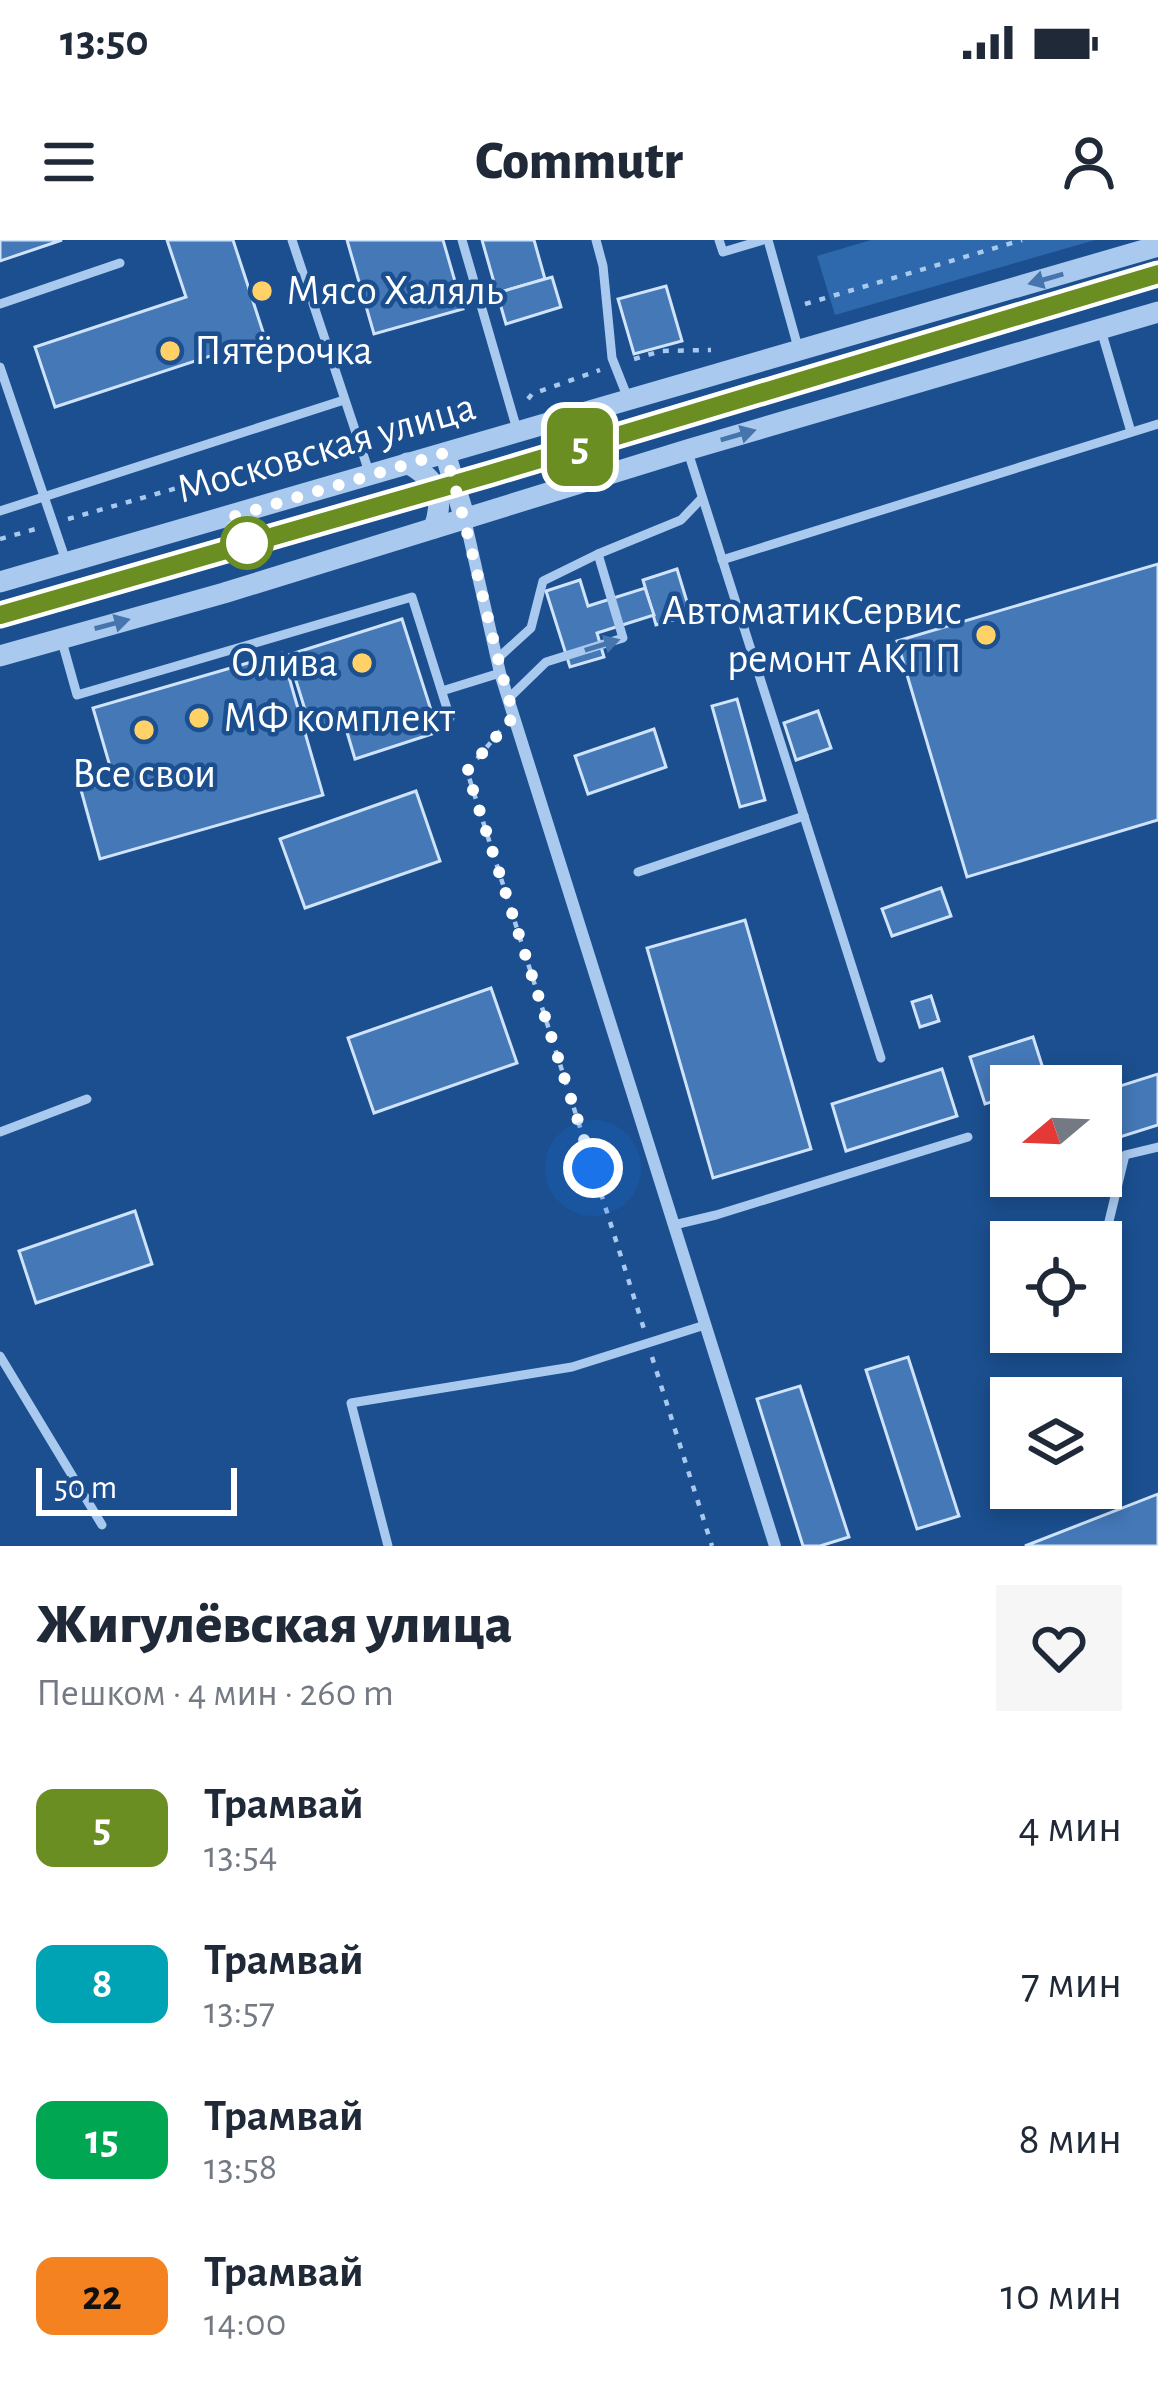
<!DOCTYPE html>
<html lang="ru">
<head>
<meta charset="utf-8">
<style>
  body { margin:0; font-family:"Alegreya Sans",sans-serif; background:#f6f6f7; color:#1f2937; height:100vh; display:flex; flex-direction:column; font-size:45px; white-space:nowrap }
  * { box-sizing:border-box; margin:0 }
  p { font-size:39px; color:#747a83 }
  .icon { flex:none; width:66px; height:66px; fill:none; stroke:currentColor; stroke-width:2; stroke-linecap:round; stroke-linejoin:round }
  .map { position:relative; height:1306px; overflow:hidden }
  .drawer { display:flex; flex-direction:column; background:#fff; flex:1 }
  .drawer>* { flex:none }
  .badge { padding:0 24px; border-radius:18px; font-size:42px; line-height:78px }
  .needle { width:78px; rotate:251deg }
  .fabs { position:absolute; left:990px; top:825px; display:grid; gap:24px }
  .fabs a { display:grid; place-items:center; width:132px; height:132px; border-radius:0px; background:#fff; box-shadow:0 6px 18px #0003; font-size:60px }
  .scale { position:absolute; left:36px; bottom:30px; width:201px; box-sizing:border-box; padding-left:12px; border:6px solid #fff; border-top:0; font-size:33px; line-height:42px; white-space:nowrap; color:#fff; -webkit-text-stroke:9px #1b4f8f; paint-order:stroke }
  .you { position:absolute; width:60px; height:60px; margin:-30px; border:9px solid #fff; border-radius:50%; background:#1a73e8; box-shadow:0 0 0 18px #1a73e833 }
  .map>.badge { position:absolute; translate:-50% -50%; box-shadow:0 0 0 6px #fff }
  .round { display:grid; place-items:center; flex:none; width:126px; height:126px; border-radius:0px; background:#f6f6f7 }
  .overview { display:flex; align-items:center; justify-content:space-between; height:204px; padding:0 36px }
  h1 { font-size:57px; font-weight:800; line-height:90px }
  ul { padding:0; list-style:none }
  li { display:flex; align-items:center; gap:36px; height:156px; padding:0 36px }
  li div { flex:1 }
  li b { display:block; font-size:45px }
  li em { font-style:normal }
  li .badge { min-width:132px; font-weight:700; text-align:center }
  .status { display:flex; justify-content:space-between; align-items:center; height:84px; padding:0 60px; background:#fff; direction:ltr }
  .status svg { height:33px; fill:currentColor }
  header { display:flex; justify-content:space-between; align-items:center; height:156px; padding:0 36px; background:#fff; font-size:54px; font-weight:800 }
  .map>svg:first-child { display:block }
</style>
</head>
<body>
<div class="status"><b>13:50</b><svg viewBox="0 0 49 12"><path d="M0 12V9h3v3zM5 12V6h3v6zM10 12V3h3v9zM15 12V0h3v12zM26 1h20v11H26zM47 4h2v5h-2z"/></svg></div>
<header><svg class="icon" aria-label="menu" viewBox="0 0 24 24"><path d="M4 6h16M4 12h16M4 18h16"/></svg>Commutr<svg class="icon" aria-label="person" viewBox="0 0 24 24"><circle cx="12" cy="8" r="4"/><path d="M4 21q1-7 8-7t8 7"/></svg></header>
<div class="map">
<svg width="1158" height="1306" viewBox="0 0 1158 1306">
  <rect width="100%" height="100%" fill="#1b4f8f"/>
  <polygon fill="#2e69ad" points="871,0 1095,0 835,75 817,16"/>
  <g fill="#4478b7" stroke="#cfe3fa" stroke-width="3">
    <polygon points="0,0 62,0 0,21"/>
    <polygon points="167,0 233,0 265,98 55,167 35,107 186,57"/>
    <polygon points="347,0 443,0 463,69 374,94"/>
    <polygon points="482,0 534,0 545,39 497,53"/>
    <polygon points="552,37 561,67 506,84 497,53"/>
    <polygon points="666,46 682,101 634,114 618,59"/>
    <polygon points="1158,324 1158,580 967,637 897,401"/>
    <polygon points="677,329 691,375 656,385 643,340"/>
    <polygon points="580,340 588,366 645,348 654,375 597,393 604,417 570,427 546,351"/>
    <polygon points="402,379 438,492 355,519 344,482 312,492 288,415"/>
    <polygon points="282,413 323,555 100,619 81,550 114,540 93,468"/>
    <polygon points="737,459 765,560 740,567 712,466"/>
    <polygon points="818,471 831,508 796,520 784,483"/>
    <polygon points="654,489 666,527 588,554 575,516"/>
    <polygon points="416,551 440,621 305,668 280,599"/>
    <polygon points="941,648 951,676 892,696 882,669"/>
    <polygon points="745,680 811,909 713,938 647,708"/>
    <polygon points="491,748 517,823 374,873 348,798"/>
    <polygon points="931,756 939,781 920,787 912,762"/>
    <polygon points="1033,797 1048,844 1011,846 1011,856 985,864 970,817"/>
    <polygon points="942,829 957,876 846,911 832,864"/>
    <polygon points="1158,834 1158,885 1101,903 1101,852"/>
    <polygon points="135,971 152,1024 36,1063 19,1011"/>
    <polygon points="908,1117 959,1276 917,1289 866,1130"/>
    <polygon points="800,1146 849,1297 820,1306 803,1306 757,1159"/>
    <polygon points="1158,1254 1158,1306 1025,1306"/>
  </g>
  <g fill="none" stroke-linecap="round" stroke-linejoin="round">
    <g stroke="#a9c9ee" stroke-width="4.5" stroke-dasharray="6 9" stroke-linecap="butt">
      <polyline points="805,64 1022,0"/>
      <polyline points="634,119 661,111 711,110"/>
      <polyline points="528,159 532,154 600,130"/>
      <polyline points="68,279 339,202"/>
      <polyline points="0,299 39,288"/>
      <polyline points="209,304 216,328"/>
      <polyline points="500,491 467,531 644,1089"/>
      <polyline points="652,1117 712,1306"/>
    </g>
    <g stroke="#a9c9ee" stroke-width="9">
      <polyline points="292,0 370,235"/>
      <polyline points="462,0 518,193"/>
      <polyline points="596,0 603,26 612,118 627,156"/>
      <polyline points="719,0 723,12 763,0"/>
      <polyline points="768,0 799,111"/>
      <polyline points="0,64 120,23"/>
      <polyline points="1101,90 1131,192"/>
      <polyline points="0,127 67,324"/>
      <polyline points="688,212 881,818"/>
      <polyline points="0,271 344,160"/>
      <polyline points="722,320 1158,184"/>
      <polyline points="61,398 77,455 412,357 450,478"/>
      <polyline points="497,419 531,388 543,341 598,314 681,280 702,258"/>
      <polyline points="442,451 500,433"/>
      <polyline points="509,458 546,422 623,398 598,314"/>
      <polyline points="638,632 804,576"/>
      <polyline points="0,892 87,859"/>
      <polyline points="674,985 716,975 968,897"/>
      <polyline points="1104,1002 1125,915 1158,907"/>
      <polyline points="0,1116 102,1285"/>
      <polyline points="388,1306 351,1163 572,1127 705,1085"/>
    </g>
    <polyline stroke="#a9c9ee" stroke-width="12" points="465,279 500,433 775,1306"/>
    <g stroke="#a9c9ee" stroke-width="21">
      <path d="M562,181c-10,30 -2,41 20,61"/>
      <polyline points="445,213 465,279"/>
      <path d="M407,223c30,16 38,33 27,65"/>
      <polyline points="0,342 1158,6"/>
      <polyline points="0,416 224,353 687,210 1158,72"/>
    </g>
    <polyline stroke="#fff" stroke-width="3" points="0,386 438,259 1158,44"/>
  </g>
  <defs><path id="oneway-solid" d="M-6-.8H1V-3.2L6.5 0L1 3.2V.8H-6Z" transform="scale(3)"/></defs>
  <g fill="#4674ac">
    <use href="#oneway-solid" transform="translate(1046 39) rotate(164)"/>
    <use href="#oneway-solid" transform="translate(738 195) rotate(-16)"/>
    <use href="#oneway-solid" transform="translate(112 384) rotate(-15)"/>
    <use href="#oneway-solid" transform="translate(602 405) rotate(-17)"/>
  </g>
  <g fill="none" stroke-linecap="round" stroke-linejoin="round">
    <g stroke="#fff" stroke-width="27">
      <polyline id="line" points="0,375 490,234 1158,34"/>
    </g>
    <use href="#line" stroke="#6b8e23" stroke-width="18"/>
    <path stroke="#fff" stroke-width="12" stroke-dasharray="0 21.6" d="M247,303l-22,-24 220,-66c27,87 43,176 69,263l-47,55 126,397"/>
  </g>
  <g fill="#ffd166" stroke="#1b4f8f" stroke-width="4.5">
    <circle cx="262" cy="51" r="12"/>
    <circle cx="170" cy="111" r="12"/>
    <circle cx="986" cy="395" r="12"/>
    <circle cx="362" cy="423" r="12"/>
    <circle cx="199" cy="478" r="12"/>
    <circle cx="144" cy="490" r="12"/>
  </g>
  <circle fill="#fff" stroke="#6b8e23" stroke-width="6" cx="247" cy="303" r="24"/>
  <g text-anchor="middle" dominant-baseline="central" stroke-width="9" stroke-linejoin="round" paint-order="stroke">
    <g font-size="42" fill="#fff" stroke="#1b4f8f" text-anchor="start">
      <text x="286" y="51">Мясо Халяль</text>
      <text x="194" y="111">Пятёрочка</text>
      <text x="962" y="371" text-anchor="end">АвтоматикСервис<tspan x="962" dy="48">ремонт АКПП</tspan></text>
      <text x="338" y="423" text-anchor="end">Олива</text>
      <text x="223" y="478">МФ комплект</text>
      <text x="144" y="534" text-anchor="middle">Все свои</text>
    </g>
    <g font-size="42" fill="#fff" stroke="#1b4f8f">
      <text transform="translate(326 208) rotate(-16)">Московская улица</text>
    </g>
  </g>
</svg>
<div class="fabs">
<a><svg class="needle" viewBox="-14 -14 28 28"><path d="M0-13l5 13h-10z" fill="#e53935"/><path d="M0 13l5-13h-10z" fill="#747a83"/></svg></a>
<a><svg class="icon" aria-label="locate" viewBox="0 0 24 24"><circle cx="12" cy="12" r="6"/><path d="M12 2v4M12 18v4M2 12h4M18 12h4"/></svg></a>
<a><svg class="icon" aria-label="layers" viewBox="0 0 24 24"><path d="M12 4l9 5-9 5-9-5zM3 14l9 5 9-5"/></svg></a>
</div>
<div class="scale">50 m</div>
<div class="you" style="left:593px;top:928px"></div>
<b class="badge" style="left:580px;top:207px;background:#6b8e23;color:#fff">5</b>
</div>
<section class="drawer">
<div class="overview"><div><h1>Жигулёвская улица</h1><p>Пешком · 4 мин · 260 m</p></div><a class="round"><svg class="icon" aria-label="heart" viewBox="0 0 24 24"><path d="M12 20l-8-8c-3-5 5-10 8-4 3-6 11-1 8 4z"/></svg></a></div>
<ul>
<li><span class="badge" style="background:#6b8e23;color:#fff">5</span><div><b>Трамвай</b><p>13:54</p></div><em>4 мин</em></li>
<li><span class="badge" style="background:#00a3b4;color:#fff">8</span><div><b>Трамвай</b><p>13:57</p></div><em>7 мин</em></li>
<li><span class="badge" style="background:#00a651;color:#fff">15</span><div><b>Трамвай</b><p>13:58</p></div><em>8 мин</em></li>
<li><span class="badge" style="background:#f58220;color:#111">22</span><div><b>Трамвай</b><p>14:00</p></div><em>10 мин</em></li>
</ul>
</section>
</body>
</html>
